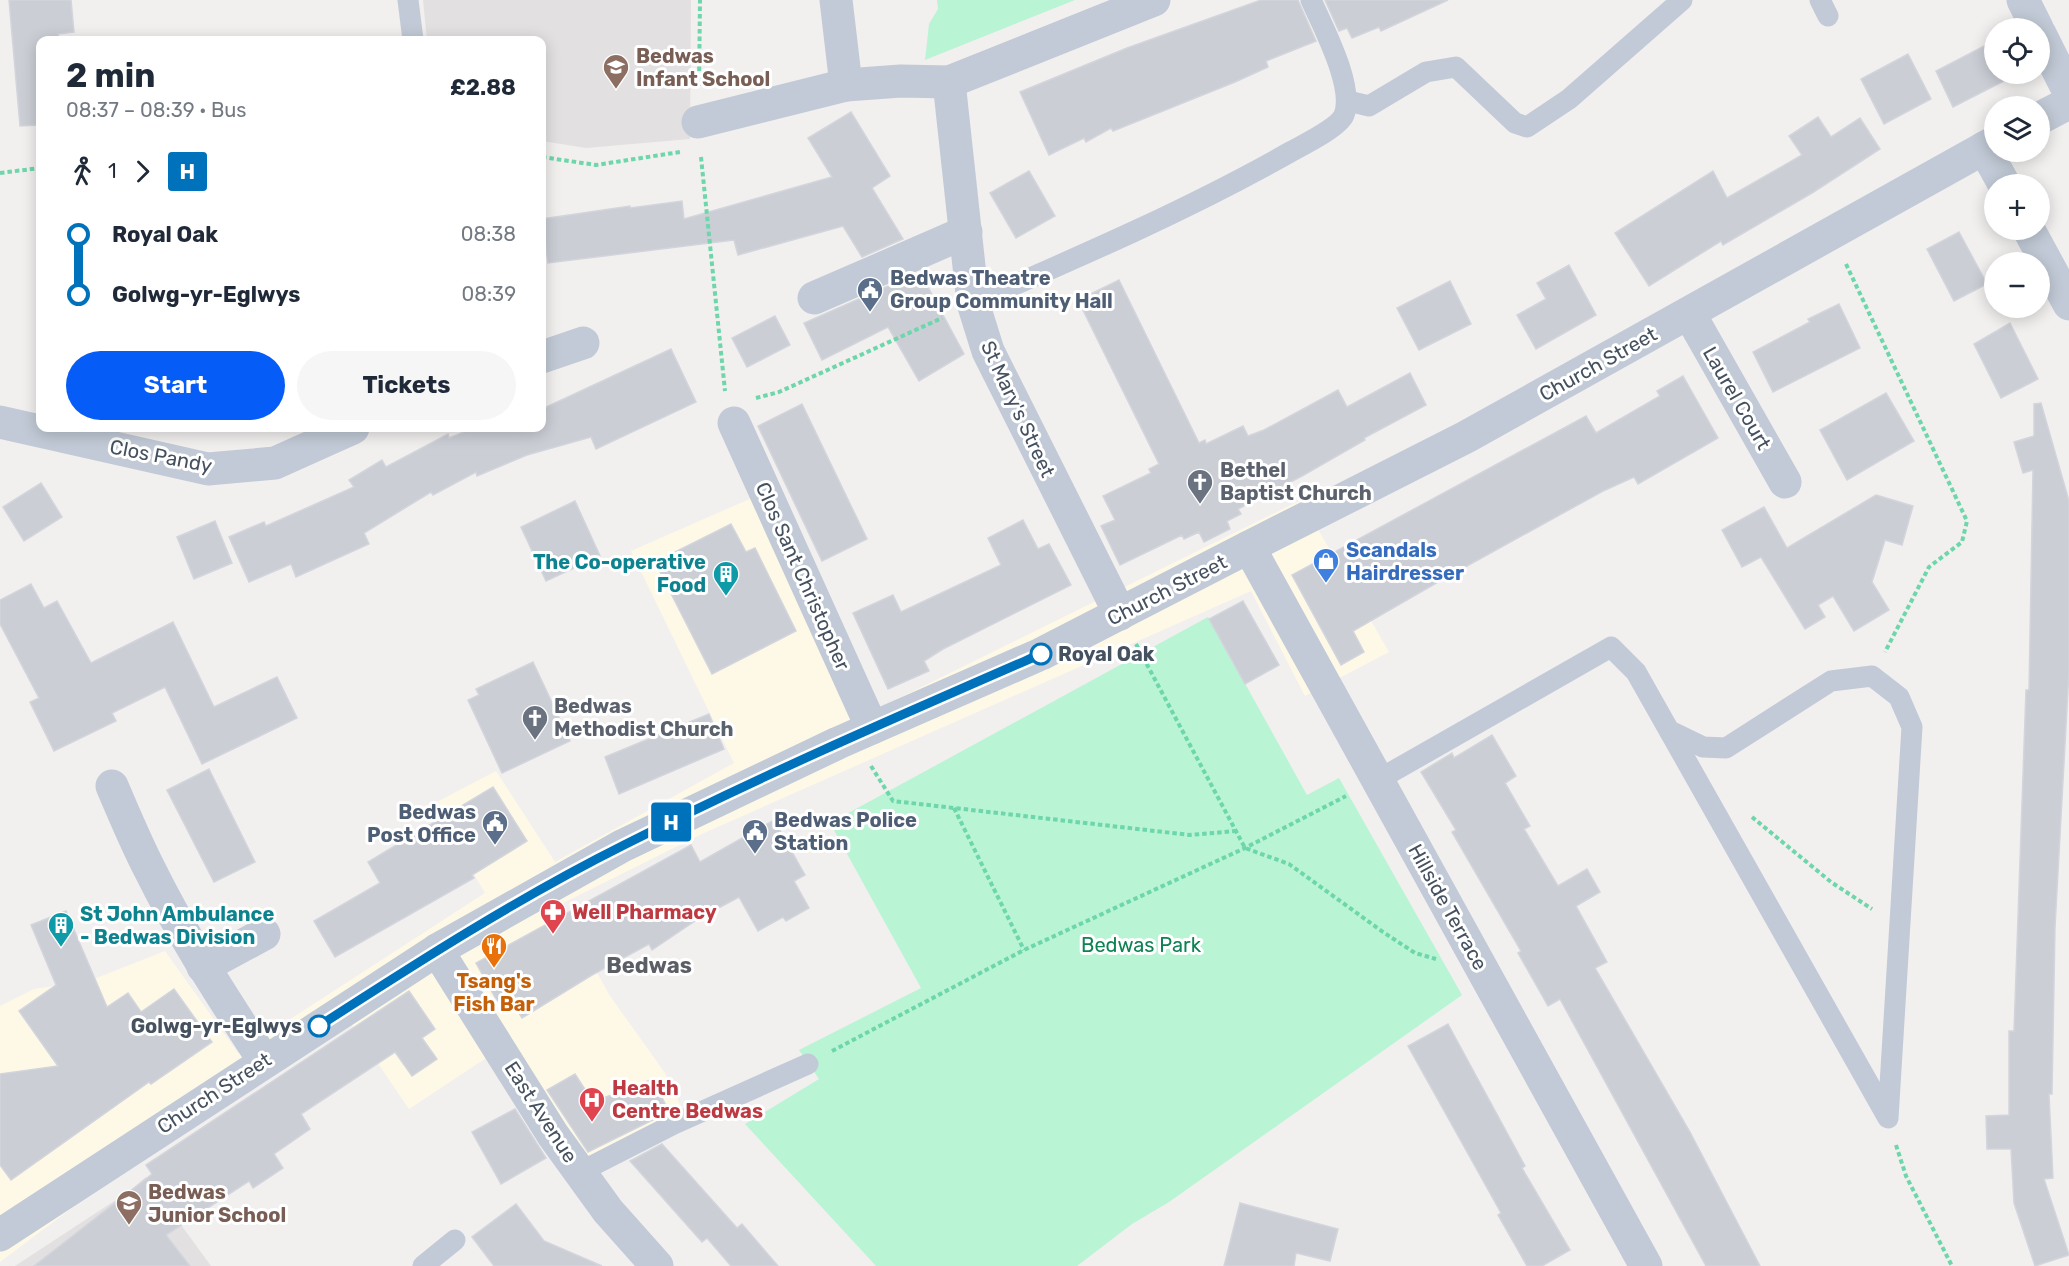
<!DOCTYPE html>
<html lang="en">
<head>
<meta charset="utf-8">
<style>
  body { margin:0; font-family:Rubik,sans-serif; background:#f6f6f7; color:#1f2937; height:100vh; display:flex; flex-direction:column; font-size:22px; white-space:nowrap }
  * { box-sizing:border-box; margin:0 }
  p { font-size:20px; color:#747a83 }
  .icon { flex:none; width:33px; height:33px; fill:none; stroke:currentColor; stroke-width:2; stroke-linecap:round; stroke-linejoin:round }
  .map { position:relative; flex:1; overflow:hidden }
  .side { position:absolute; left:36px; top:36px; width:510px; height:396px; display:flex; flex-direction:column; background:#fff; border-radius:12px; box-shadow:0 3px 15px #0003 }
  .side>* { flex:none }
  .badge { padding:0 12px; border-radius:4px; font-size:21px; line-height:39px }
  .tools { position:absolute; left:1984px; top:18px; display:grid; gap:12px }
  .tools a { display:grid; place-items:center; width:66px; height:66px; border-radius:50%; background:#fff; box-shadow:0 3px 15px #0003; font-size:30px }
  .map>.badge { position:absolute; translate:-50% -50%; box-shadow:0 0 0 3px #fff }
  .legs { display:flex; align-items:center; gap:9px; height:66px; padding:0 30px; font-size:20px }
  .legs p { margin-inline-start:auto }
  .head { display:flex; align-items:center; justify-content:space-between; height:102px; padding:0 30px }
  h1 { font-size:33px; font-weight:700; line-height:45px }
  .button { display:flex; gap:12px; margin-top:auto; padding:12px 30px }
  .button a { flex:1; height:69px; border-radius:36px; background:#055cf6; color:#fff; font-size:24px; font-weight:700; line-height:69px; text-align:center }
  .button a+a { background:#f6f6f7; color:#1f2937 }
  ul { padding:0 30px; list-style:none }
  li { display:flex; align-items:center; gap:21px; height:60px; font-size:22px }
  li i { display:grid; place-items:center; width:9px; height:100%; margin:0 8px; background:currentColor }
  li i::after { content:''; width:15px; height:15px; margin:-8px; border:4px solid; border-radius:50%; background:#fff }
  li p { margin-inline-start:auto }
  li:first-child i { background:linear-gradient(#0000 50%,currentColor 0) }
  li:last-child i { background:linear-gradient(currentColor 50%,#0000 0) }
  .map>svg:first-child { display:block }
</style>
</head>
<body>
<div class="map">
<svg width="2069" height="1266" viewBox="0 0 2069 1266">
  <rect width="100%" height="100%" fill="#f2efef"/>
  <polygon fill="#fef9e7" points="777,487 879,708 1301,500 1389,652 1305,696 1251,591 704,833 559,905 610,996 665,1073 687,1119 592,1165 512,1041 409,1109 349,1021 132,1163 0,1262 0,1006 34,989 89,981 165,951 238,1053 485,893 433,804 496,771 555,862 734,763 631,551"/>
  <g fill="#e3e0e1">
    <polygon points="423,0 691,0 690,139 586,148 542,141 542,40 427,40"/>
    <polygon points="146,1177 211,1266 15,1266 131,1190"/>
  </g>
  <g fill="#b9f4d4">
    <polygon points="937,0 1075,0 925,60 929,24 938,9"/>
    <polygon points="1208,617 1307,795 1339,778 1462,995 1169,1202 1132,1224 1077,1266 876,1266 745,1124 819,1079 799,1050 921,988 830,823"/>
  </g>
  <g fill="#cbced5" stroke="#d3d5dc" stroke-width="1.5">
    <polygon points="9,0 71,0 74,32 58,34 59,40 40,40 40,125 20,126"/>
    <polygon points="1261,0 1298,0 1316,41 1266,61 1268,67 1235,82 1113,131 1111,128 1086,142 1084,138 1049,155 1020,92 1127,48"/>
    <polygon points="1325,0 1448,0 1381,31 1379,27 1352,38 1347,28 1339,31"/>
    <polygon points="1988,44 1995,58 1995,74 2003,74 2006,80 1953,107 1936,71"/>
    <polygon points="1908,54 1931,99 1884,124 1861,79"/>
    <polygon points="851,112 890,176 872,188 903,239 862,257 843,226 738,255 734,240 548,263 542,219 630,206 630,208 682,201 684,219 832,177 808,138"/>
    <polygon points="1818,117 1831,137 1860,118 1880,149 1812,193 1723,245 1721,241 1649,286 1615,233 1713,171 1727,198 1802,155 1789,136"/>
    <polygon points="1029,171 1055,216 1016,238 990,193"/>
    <polygon points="1959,232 1987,284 1954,301 1927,249"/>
    <polygon points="1569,265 1596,315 1536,349 1517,315 1546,299 1537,283"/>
    <polygon points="920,272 964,354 919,381 888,327 822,360 804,323"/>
    <polygon points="1119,280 1199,443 1205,440 1206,444 1243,426 1248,436 1264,430 1338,390 1347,407 1410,373 1426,405 1364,438 1365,440 1302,476 1238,509 1241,514 1227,521 1230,529 1204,542 1199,532 1184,539 1182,535 1120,565 1101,526 1115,520 1103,496 1151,473 1149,469 1159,464 1078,300"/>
    <polygon points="1450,281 1471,324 1419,350 1397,308"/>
    <polygon points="1839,304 1860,348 1773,392 1753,352 1810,322 1808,319"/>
    <polygon points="775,316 790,345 747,367 732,338"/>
    <polygon points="2010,323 2038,379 2001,398 1974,344"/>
    <polygon points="671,349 696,402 596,449 591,437 527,455 477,476 476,472 433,495 431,492 364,533 369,544 296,577 291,564 249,582 229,537 264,522 266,526 354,487 349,480 382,460 386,467 448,434 449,438 474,428 542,428 542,409"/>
    <polygon points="1683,376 1718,438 1638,484 1634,477 1603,491 1438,582 1353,631 1364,652 1341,665 1292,575 1586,416 1596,433 1660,396 1657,391"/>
    <polygon points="1886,393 1914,441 1847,480 1820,430"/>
    <polygon points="2041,403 2069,501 2069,671 2055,927 2052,1094 2049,1094 2053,1178 2044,1179 2069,1255 2035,1266 2014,1203 2011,1149 1987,1149 1986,1116 2009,1115 2009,1031 2014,1031 2026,690 2029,690 2033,470 2023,473 2014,442 2034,436 2034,404"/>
    <polygon points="802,404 867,539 822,561 758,426"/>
    <polygon points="41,483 62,517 24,541 3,507"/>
    <polygon points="1876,495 1913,506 1902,545 1885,540 1872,582 1889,610 1854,631 1833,596 1818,605 1825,617 1805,629 1761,557 1742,567 1722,530 1764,507 1787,548"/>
    <polygon points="575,501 600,556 546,581 521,527"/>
    <polygon points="1023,520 1038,549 1049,544 1071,585 943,649 924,661 929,671 888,689 853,613 893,595 901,612 1001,565 988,538"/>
    <polygon points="215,521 232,563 194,579 177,537"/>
    <polygon points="731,524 746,552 755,548 796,631 712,674 655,562"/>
    <polygon points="31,584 44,608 57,601 91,663 173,622 214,707 277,677 297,718 202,764 165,687 112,713 116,721 54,751 30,702 39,698 0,624 0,600"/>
    <polygon points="1243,601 1279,665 1245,684 1209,619"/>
    <polygon points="533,662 570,741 502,773 468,700 479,695 476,689"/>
    <polygon points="709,714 724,749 619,794 605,757"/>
    <polygon points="1492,735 1516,776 1505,783 1530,826 1524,829 1558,886 1587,869 1600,892 1576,906 1607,962 1595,968 1690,1132 1760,1266 1706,1266 1560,999 1548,1006 1518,953 1521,951 1452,832 1456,830 1421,772 1452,753 1454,758"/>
    <polygon points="209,769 255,862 214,882 167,790"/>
    <polygon points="493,787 527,841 472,875 474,878 335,957 314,921 380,883 368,862"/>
    <polygon points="774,820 805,875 794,881 809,908 786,921 783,917 758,931 739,897 698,919 652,950 649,944 592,975 522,1018 508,995 497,1001 476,963 691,845 700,862"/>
    <polygon points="66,911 107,1007 128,993 141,1012 174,989 212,1042 151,1084 149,1082 11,1180 0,1165 0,1074 58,1066 19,1011 56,985 31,925"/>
    <polygon points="409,991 435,1029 422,1038 437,1059 412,1076 395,1052 301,1114 310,1129 274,1154 283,1168 253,1188 249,1181 166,1235 190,1266 34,1266 152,1174 146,1165"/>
    <polygon points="1448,1024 1525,1166 1522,1168 1570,1250 1542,1266 1527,1266 1498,1215 1501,1213 1408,1046"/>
    <polygon points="575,1074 593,1102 653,1079 669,1112 588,1152 547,1090"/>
    <polygon points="515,1109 546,1158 501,1184 472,1132"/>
    <polygon points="662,1144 737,1228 742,1224 778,1266 731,1266 707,1238 702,1242 630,1161"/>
    <polygon points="1240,1203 1338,1229 1330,1261 1296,1253 1294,1266 1224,1266"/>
    <polygon points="516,1204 544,1241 602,1266 494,1266 472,1237"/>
  </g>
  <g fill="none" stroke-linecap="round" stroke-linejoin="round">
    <g stroke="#6dd6aa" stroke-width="4" stroke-dasharray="4.5 3" stroke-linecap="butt">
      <polyline points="699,86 700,0"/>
      <polyline points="542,157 596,165 680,152"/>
      <polyline points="701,157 725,391"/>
      <polyline points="0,173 40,168"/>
      <polyline points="1846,264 1967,521 1962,542 1929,567 1885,652"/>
      <polyline points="756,398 779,392 942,318"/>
      <polyline points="1136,644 1245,848 1289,864 1383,932 1415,953 1436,959"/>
      <polyline points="871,766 893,801 1190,835 1236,831"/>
      <polyline points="954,808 1024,950"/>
      <polyline points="1752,817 1831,882 1872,909"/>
      <polyline points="832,1051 1024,950 1245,848 1346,796"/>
      <polyline points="1896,1145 1906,1176 1952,1266"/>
    </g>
    <g stroke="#c1cad6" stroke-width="21">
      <polyline points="408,0 413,40"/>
      <polyline points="1820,0 1828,16"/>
      <polyline points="1348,101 1369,106 1426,72 1456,67 1515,123 1527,127 1569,99 1682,0"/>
      <path d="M973,303c108,-47 217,-94 319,-152 13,-7 47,-24 52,-36 11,-28 -21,-88 -33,-115"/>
      <polyline points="1376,781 1611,647 1636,672 1888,1118 1912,727 1899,697 1872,676 1831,681 1726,748 1703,747 1670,731"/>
      <polyline points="580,1172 674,1124 808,1064"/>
      <polyline points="423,1266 455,1240"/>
    </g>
    <g stroke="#c1cad6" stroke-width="33">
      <polyline points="836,0 846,85"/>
      <polyline points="2023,0 2037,28"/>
      <polyline points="2040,34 2069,92"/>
      <polyline points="2040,118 2069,103"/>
      <polyline points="698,122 846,85 901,81 949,82"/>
      <polyline points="1984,148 2004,184"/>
      <polyline points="2029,230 2069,304"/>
      <polyline points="814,298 966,232"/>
      <polyline points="1689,313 1785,482"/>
      <polyline points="542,357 583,343"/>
      <polyline points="0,422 208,469 275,463 353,428"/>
      <polyline points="734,423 872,728"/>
      <polyline points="1249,547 1466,437 1995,142"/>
      <polyline points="1120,614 988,351 973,303 949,82 1154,0"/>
      <path d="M112,786c12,28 24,57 38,84 33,67 74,129 114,191"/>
      <polyline points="437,950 553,1135 608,1211 657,1266"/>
      <polyline points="203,967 264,934"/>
    </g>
    <polyline stroke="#c1cad6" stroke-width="33" points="0,1235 437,950 622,846 838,743 1041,654 1249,547 1646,1266"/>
  </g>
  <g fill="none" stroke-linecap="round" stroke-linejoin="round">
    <g stroke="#fff" stroke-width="14">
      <path id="line-1" d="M319,1026c99,-64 199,-128 305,-181 136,-69 277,-130 417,-191"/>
    </g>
    <use href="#line-1" stroke="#0072bc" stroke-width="9"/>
  </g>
  <defs>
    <g id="school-pin" transform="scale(1.35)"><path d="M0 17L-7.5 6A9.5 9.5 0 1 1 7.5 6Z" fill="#8d6e63" stroke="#fff"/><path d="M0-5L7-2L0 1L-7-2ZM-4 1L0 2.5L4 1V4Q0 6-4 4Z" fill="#fff"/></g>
    <g id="civic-pin" transform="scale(1.35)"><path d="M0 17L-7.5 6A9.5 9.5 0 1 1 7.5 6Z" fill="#5c6f8a" stroke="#fff"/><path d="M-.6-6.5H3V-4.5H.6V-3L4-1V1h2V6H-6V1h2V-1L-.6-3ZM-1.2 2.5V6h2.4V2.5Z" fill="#fff"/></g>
    <g id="church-pin" transform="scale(1.35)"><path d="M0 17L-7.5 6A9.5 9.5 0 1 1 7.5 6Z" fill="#6b7280" stroke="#fff"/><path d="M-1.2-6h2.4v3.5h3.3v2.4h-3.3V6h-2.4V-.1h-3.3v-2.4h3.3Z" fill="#fff"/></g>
    <g id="shop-pin" transform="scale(1.35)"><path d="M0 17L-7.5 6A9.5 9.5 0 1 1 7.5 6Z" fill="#3f7fe0" stroke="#fff"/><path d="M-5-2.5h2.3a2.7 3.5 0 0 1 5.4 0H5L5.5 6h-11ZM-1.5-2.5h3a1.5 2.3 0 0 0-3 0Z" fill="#fff"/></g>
    <g id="building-pin" transform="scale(1.35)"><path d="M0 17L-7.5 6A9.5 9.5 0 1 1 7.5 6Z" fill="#0f9aa8" stroke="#fff"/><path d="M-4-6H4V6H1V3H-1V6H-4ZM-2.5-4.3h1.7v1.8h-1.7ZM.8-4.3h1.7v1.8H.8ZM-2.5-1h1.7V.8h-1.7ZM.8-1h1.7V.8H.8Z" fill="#fff"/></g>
    <g id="pharmacy-pin" transform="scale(1.35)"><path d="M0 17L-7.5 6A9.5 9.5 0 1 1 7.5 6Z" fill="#e0444e" stroke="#fff"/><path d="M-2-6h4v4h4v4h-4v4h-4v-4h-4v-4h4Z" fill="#fff"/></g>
    <g id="restaurant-pin" transform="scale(1.35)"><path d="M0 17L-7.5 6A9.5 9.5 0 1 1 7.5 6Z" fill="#e8710a" stroke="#fff"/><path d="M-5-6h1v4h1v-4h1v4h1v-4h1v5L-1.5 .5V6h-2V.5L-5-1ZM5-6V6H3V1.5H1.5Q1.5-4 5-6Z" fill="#fff"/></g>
    <g id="hospital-pin" transform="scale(1.35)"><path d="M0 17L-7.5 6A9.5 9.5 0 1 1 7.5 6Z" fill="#e0444e" stroke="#fff"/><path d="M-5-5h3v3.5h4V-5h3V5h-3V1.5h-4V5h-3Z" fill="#fff"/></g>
  </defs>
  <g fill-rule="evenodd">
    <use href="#school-pin" x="616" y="67"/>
    <use href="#civic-pin" x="870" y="290"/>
    <use href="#church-pin" x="1200" y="482"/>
    <use href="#shop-pin" x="1326" y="561"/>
    <use href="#building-pin" x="726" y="574"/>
    <use href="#church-pin" x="535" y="718"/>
    <use href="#civic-pin" x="495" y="823"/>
    <use href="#civic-pin" x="755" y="832"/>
    <use href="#pharmacy-pin" x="553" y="912"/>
    <use href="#building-pin" x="61" y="925"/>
    <use href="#restaurant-pin" x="494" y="946"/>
    <use href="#hospital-pin" x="592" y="1100"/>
    <use href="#school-pin" x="129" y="1203"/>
  </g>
  <g fill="#fff" stroke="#0072bc" stroke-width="3">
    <circle cx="1041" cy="654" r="10"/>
    <circle cx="319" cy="1026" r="10"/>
  </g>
  <g text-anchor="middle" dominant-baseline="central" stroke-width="6" stroke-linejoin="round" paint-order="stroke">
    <g font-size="20" font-weight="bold" fill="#785e54" stroke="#fff" text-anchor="start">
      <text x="636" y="56">Bedwas<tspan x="636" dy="23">Infant School</tspan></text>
      <text x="148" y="1192">Bedwas<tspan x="148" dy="23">Junior School</tspan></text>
    </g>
    <g font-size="20" font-weight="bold" fill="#4e5e75" stroke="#fff" text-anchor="start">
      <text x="890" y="278">Bedwas Theatre<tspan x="890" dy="23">Group Community Hall</tspan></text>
      <text x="476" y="812" text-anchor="end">Bedwas<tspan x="476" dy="23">Post Office</tspan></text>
      <text x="774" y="820">Bedwas Police<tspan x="774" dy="23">Station</tspan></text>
    </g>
    <g font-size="20" fill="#45515f" stroke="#fff">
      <text transform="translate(1598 364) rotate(-29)">Church Street</text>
      <text transform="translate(1737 398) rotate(60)">Laurel Court</text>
      <text transform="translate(1018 409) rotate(65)">St Mary's Street</text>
      <text transform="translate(161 456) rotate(11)">Clos Pandy</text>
      <text transform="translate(803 576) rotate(66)">Clos Sant Christopher</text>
      <text transform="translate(1167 590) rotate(-27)">Church Street</text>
      <text transform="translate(1448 907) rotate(61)">Hillside Terrace</text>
      <text transform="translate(214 1093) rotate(-33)">Church Street</text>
      <text transform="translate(541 1112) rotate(57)">East Avenue</text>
    </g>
    <g font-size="20" font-weight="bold" fill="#5b616d" stroke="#fff" text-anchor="start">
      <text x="1220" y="470">Bethel<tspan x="1220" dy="23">Baptist Church</tspan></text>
      <text x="554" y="706">Bedwas<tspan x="554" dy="23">Methodist Church</tspan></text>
    </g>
    <g font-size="20" font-weight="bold" fill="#366cbe" stroke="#fff" text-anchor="start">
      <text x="1346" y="550">Scandals<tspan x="1346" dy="23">Hairdresser</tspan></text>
    </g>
    <g font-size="20" font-weight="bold" fill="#0d838f" stroke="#fff" text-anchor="end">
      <text x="706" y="562">The Co-operative<tspan x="706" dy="23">Food</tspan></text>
      <text x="80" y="914" text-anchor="start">St John Ambulance<tspan x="80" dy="23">- Bedwas Division</tspan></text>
    </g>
    <g font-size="20" font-weight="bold" fill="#45515f" stroke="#fff" text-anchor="start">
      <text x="1058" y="654">Royal Oak</text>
      <text x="302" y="1026" text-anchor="end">Golwg-yr-Eglwys</text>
    </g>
    <g font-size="20" font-weight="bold" fill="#be3a42" stroke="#fff" text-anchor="start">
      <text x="572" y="912">Well Pharmacy</text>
      <text x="612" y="1088">Health<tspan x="612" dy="23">Centre Bedwas</tspan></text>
    </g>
    <g font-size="20" fill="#0d8352" stroke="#fff">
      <text x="1141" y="945">Bedwas Park</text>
    </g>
    <g font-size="20" font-weight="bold" fill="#c56008" stroke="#fff">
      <text x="494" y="981">Tsang's<tspan x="494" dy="23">Fish Bar</tspan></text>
    </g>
    <g font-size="22" font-weight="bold" fill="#5b5f65" stroke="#fff">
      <text x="649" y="965">Bedwas</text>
    </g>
  </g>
</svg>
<div class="tools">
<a><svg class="icon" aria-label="locate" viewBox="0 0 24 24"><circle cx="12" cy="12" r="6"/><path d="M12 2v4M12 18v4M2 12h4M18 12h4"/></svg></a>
<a><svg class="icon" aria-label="layers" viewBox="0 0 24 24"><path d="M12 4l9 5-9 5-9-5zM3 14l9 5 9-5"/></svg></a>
<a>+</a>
<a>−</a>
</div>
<b class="badge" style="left:671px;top:822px;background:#0072bc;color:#fff">H</b>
<section class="side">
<div class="head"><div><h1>2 min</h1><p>08:37 – 08:39 · Bus</p></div><b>£2.88</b></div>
<div class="legs"><svg class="icon" aria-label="walk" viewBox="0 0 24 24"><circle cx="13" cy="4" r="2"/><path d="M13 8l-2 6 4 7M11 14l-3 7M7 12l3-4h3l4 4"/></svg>1<svg class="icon" aria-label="forward" viewBox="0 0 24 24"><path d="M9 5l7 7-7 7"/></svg><b class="badge" style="background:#0072bc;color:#fff">H</b></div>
<ul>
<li><i style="color:#0072bc"></i><b>Royal Oak</b><p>08:38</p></li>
<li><i style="color:#0072bc"></i><b>Golwg-yr-Eglwys</b><p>08:39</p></li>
</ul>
<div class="button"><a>Start</a><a>Tickets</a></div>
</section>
</div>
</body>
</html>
